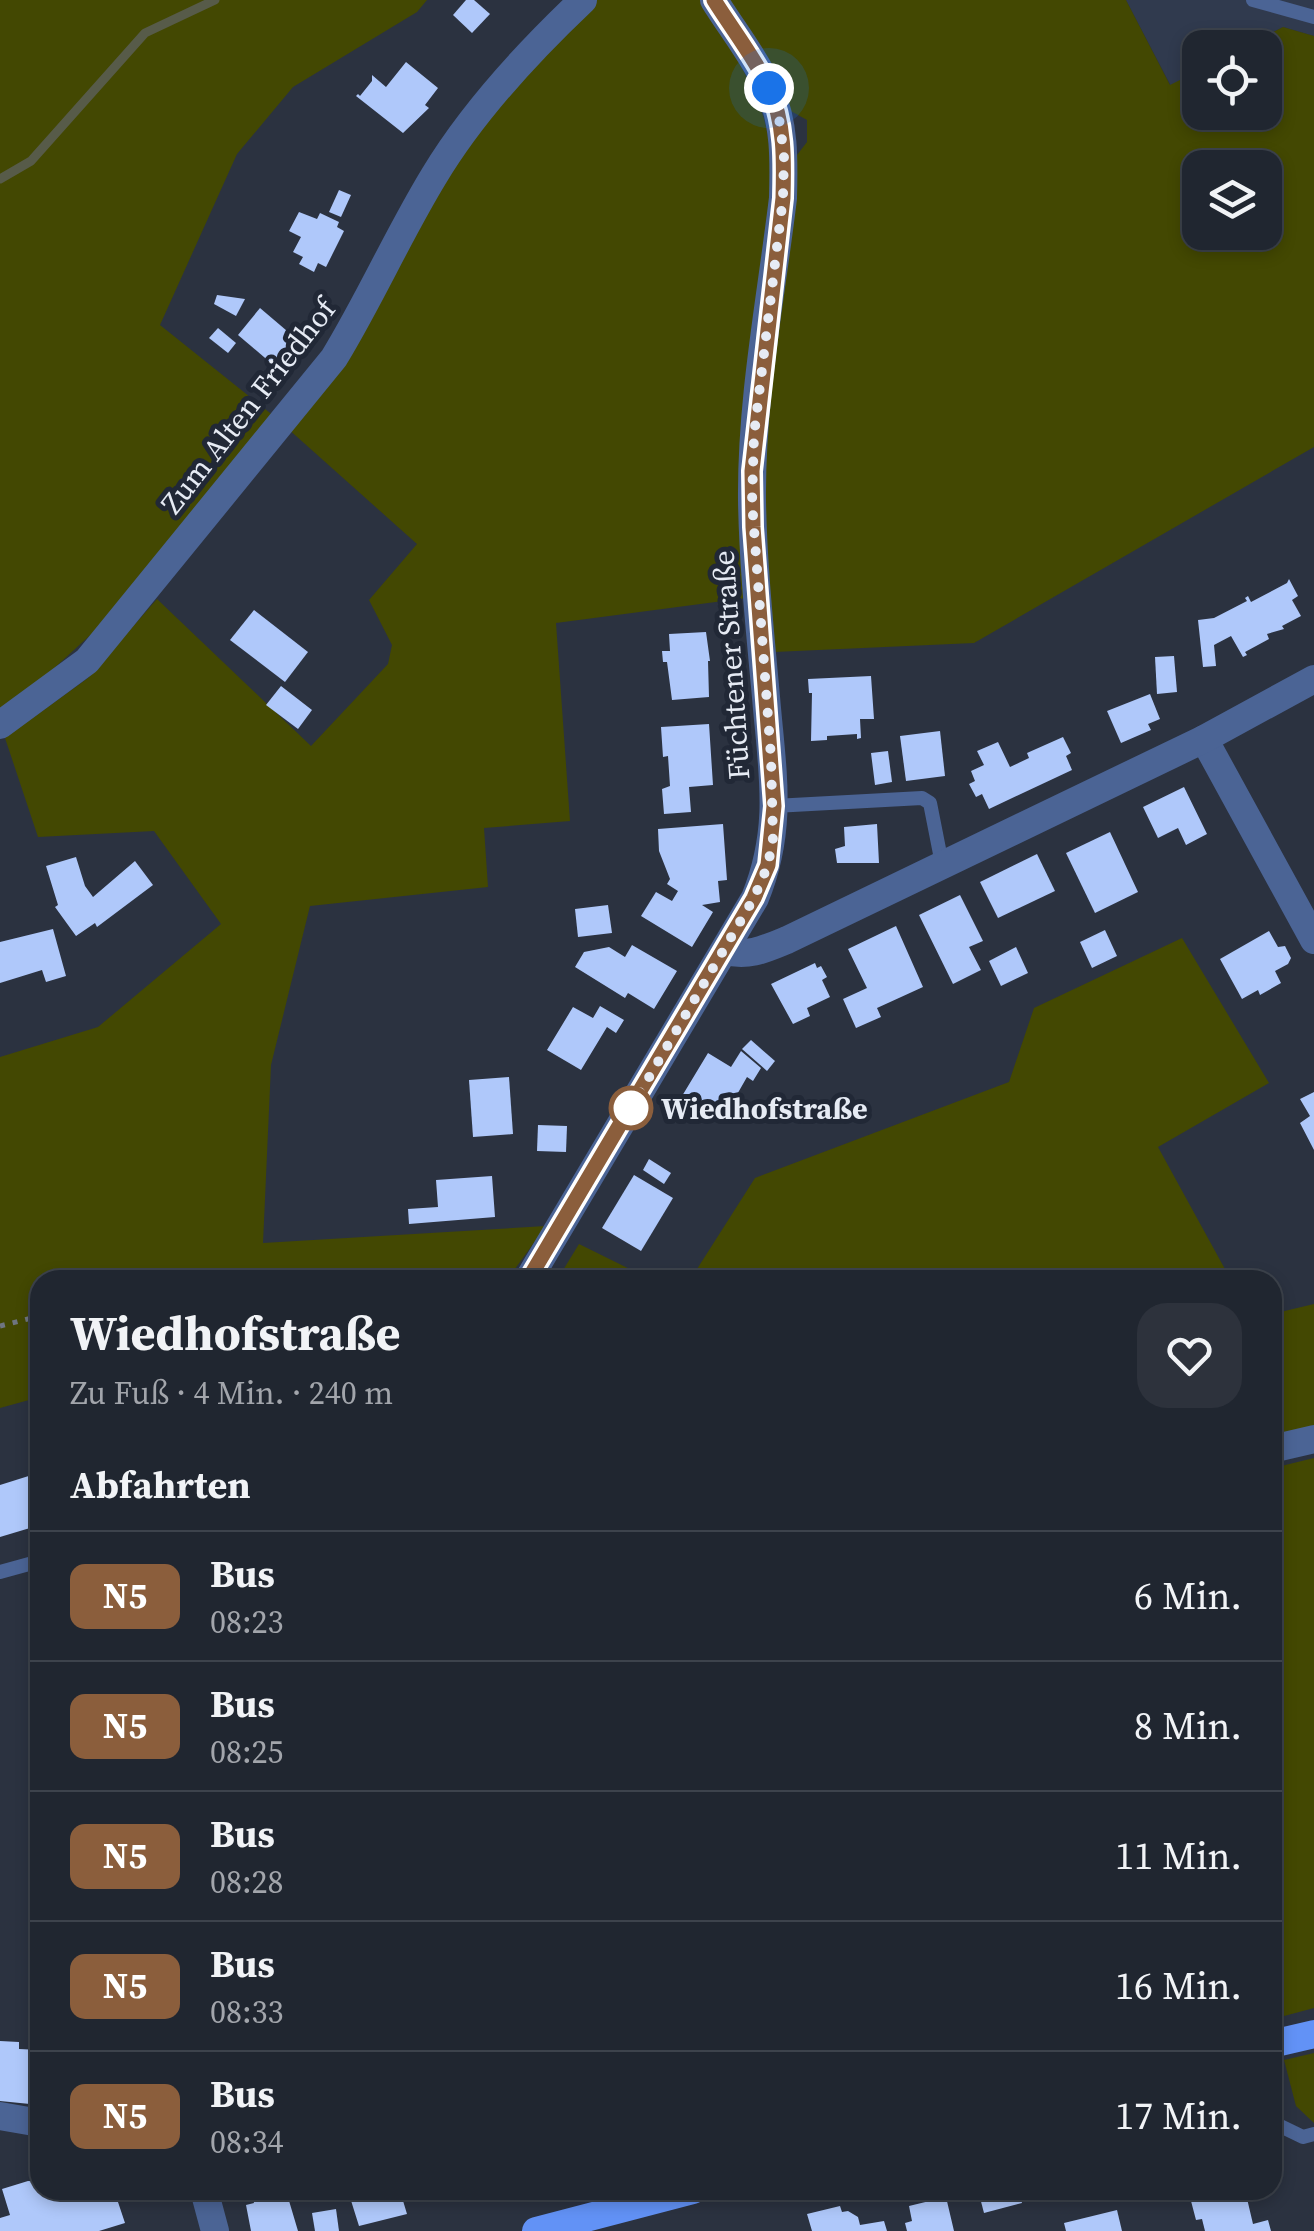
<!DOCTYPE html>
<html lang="de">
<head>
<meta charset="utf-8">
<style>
  body { margin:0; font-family:"Source Serif 4",serif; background:#2d323c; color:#f1f3f6; height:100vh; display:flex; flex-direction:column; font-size:38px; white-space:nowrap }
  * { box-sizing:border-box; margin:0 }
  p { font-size:32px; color:#a2a5ab }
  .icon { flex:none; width:55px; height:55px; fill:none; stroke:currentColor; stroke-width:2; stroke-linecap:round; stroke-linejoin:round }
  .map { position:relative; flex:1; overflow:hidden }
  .side { position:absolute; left:30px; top:1270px; width:1252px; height:930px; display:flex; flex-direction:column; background:#202630; border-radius:30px; box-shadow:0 5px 15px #0003,0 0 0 2px #3d434c }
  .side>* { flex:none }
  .badge { padding:0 20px; border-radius:15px; font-size:35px; line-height:65px }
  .tools { position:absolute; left:1182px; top:30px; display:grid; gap:20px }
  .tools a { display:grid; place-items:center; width:100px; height:100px; border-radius:20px; background:#202630; box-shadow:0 5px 15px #0003,0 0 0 2px #3d434c; font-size:50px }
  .you { position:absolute; width:50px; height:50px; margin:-25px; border:8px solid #fff; border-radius:50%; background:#1a73e8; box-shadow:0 0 0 15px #1a73e833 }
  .map>.badge { position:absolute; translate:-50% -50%; box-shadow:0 0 0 5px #fff }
  h2 { padding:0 40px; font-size:38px; line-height:90px }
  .round { display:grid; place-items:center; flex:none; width:105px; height:105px; border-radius:30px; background:#2d323c }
  .summary { display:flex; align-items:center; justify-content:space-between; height:170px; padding:0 40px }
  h1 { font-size:48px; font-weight:700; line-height:75px }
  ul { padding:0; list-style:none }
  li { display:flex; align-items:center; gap:30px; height:130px; padding:0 40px; border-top:2px solid #3d434c }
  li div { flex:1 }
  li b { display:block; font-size:38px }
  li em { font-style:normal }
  li .badge { min-width:110px; font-weight:700; text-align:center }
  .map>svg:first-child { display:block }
</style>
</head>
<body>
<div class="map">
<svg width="1314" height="2231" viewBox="0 0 1314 2231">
  <rect width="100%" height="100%" fill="#2b3240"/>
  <polygon fill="#303a4e" points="1126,0 1314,0 1314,36 1283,27 1244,47 1200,48 1200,70 1171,86"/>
  <g fill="#434802" fill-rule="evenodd">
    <polygon points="0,0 427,0 417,12 293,87 237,154 160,325 275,417 124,604 50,672 0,709"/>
    <path d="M595,0h106c23,38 50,76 63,119 7,25 7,52 9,78l-27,401 -190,25 14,198 -86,7 4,59 -178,19 -39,159 -8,178 283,-17 -39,54h-467v117l-40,11v-351l98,-30 123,-103 -67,-93 -116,6 -33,-99 83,-60 69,-79 154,147 77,-82 4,-19 -23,-45 48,-56 -131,-117 208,-322z"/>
    <path d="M725,0h401l44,85 30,-15v42h65v-64l-21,-1 39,-20 31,9v411l-340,196 -200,9 -12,-113 3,-107 32,-277 10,-13v-22l-18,-10zM1200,168h65v64h-65z"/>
    <polygon points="1182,938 1269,1083 1158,1147 1231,1280 690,1280 755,1178 1009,1082 1034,1008"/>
    <polygon points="579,1244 652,1280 557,1280"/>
    <polygon points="1314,1304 1314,1427 1272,1438 1272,1314"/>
    <polygon points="1314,1458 1314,2008 1273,2019 1273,1468"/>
    <polygon points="1314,2053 1314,2123 1296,2106 1284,2060"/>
  </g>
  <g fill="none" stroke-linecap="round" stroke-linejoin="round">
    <polyline stroke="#575b49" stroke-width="9" points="0,179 31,161 145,33 215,0"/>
  </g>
  <g fill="#afc8fa">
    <polygon points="466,0 474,0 490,14 472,33 453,15"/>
    <polygon points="406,62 438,88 425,105 429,108 403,133 356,96 358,94 360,96 372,81 372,75 386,87"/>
    <polygon points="339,190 351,195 341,217 329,212"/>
    <polygon points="299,212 317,219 320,213 339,222 337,227 344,231 326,267 318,263 314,272 299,264 303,257 293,252 301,237 289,231"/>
    <polygon points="217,295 245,299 236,316 214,304"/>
    <polygon points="260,308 300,342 278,369 238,335"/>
    <polygon points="218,328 236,343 228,353 209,338"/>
    <polygon points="1289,579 1298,596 1292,600 1301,616 1282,626 1284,629 1267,634 1269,639 1245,652 1247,655 1243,657 1231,636 1214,645 1216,666 1203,667 1198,620 1214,618 1247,601 1245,598 1248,596 1251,602 1287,583"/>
    <polygon points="254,610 308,652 285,682 230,640"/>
    <polygon points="706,632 710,661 708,661 709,697 672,700 667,662 663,662 662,651 670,651 669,634"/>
    <polygon points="1174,656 1177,692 1157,694 1155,657"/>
    <polygon points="871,676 874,719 860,719 861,738 857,739 857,734 827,736 827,740 811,741 812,693 809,693 808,679"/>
    <polygon points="281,686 312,710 298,729 266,705"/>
    <polygon points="1150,694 1160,719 1148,724 1151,730 1121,743 1107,711"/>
    <polygon points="709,724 713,785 689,787 691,812 664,814 662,789 670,786 668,756 663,757 661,727"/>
    <polygon points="940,731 945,776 906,781 900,736"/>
    <polygon points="1063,737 1071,753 1066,756 1072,770 989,809 982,794 976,797 969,784 975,781 971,771 984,765 977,751 998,742 1010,767 1029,758 1027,753"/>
    <polygon points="888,751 892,782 875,785 871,753"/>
    <polygon points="1184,787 1207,834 1186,845 1178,828 1158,838 1143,807"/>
    <polygon points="723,824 727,880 718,881 720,902 702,905 713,912 692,947 641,916 656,892 672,901 678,891 667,884 670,879 659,851 658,829"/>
    <polygon points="877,824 879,863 837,863 835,849 845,846 844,827"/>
    <polygon points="1110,832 1138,892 1095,913 1066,853"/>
    <polygon points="1037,854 1055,891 998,918 980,882"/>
    <polygon points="76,857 85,886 93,897 135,861 153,885 97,927 95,923 76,936 55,907 58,905 46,866"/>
    <polygon points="960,895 983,941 969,947 981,970 953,984 919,915"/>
    <polygon points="608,905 612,933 578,937 575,909"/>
    <polygon points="896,926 923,987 877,1008 881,1017 856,1028 843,999 867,988 848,949"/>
    <polygon points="53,929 66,976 46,982 42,970 0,983 0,942"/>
    <polygon points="1105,930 1117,956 1092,968 1080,942"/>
    <polygon points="1269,931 1278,947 1285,946 1291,958 1288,964 1275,971 1281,983 1260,995 1258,990 1242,999 1220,959"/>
    <polygon points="632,945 677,971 654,1009 628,993 625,998 575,967 584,952 609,947 625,957"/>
    <polygon points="1016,947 1028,973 1001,986 989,961"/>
    <polygon points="815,963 817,968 821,966 827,977 822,980 830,997 807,1008 810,1016 793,1024 771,984"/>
    <polygon points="600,1006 624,1020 616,1033 607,1027 581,1070 547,1050 573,1007 593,1018"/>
    <polygon points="751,1040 775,1061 767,1071 742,1049"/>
    <polygon points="741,1051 761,1068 753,1081 747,1077 723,1119 711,1112 705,1123 676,1106 708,1053 731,1067"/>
    <polygon points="509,1077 513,1134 473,1137 469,1080"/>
    <polygon points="1314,1092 1314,1150 1300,1123 1310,1116 1300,1099"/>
    <polygon points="538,1125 567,1126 566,1152 537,1151"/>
    <polygon points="649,1159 671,1173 664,1184 643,1170"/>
    <polygon points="634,1175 673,1198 641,1251 602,1228"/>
    <polygon points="492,1176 495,1217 409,1224 408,1209 438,1207 436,1180"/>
    <polygon points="35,1474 40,1490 40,1525 0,1537 0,1485"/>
    <polygon points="0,2041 19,2042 19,2049 40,2050 40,2105 0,2101"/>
    <polygon points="28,2181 40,2182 40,2190 60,2190 62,2198 88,2190 114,2190 125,2223 99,2231 0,2231 0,2218 10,2215 2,2189"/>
    <polygon points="251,2190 279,2190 281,2196 287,2194 298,2231 251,2231 246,2205 254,2203"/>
    <polygon points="412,2190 401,2194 407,2214 359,2226 348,2191"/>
    <polygon points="978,2190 1019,2190 1022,2203 984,2213"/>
    <polygon points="1194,2190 1245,2190 1253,2224 1268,2220 1271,2231 1205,2231 1202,2219 1196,2220 1191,2201 1197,2199"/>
    <polygon points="946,2197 954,2231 907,2231 905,2223 912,2221 909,2206"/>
    <polygon points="840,2206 842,2212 848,2211 858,2217 860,2225 884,2221 887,2231 812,2231 807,2214"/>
    <polygon points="336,2209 339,2231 315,2231 312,2213"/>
    <polygon points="1117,2210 1122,2231 1066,2231 1064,2223"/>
  </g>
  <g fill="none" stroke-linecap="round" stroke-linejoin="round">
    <polyline stroke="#6f7581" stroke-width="5" stroke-dasharray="5 8" stroke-linecap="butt" points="0,1326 40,1316"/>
    <g stroke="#4b6495" stroke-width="14">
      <polyline points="1253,0 1314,17"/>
      <polyline points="774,806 922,798 930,803 942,864"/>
      <polyline points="0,1572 40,1561"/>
      <polyline points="1272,2122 1303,2137 1314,2134"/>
    </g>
    <g stroke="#4b6495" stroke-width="28">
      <path d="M0,725l87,-64 247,-303c36,-59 64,-123 100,-182 39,-65 94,-124 149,-176"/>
      <polyline points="1204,739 1314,940"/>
      <path d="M725,951c24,6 40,-2 62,-11l417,-201 110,-60"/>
      <polyline points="1272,1449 1314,1439"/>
      <polyline points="0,2116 40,2123"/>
    </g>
    <g stroke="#4b6495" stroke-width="28">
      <path d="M528,1280l227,-382c29,-71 17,-128 11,-201 -6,-66 -13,-132 -14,-197 -1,-101 19,-202 31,-302 1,-37 2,-75 -14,-110 -14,-30 -37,-59 -55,-88"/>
      <polyline points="204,2190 215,2231"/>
    </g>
    <g stroke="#6292f6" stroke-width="28">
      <polyline points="1272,2044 1314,2034"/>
      <polyline points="536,2231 693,2190"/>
    </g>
  </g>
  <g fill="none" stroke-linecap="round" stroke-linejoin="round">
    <g stroke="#fff" stroke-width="22">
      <path id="line" d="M528,1280l226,-382 14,-33 6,-59 -21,-279 -1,-56 31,-273c1,-37 2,-75 -14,-110 -14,-30 -37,-59 -55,-88"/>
    </g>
    <use href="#line" stroke="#8b5e3c" stroke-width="15"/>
    <polyline stroke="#e6ebf4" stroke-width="10" stroke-dasharray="0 18" points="631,1108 754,898 768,865 773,838 771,757 752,502 754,435 783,198 784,155 779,118 769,88"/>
  </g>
  <circle fill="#fff" stroke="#8b5e3c" stroke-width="5" cx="631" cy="1108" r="20"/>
  <g text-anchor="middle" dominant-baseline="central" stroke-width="10" stroke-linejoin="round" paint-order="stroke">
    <g font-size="30" fill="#e6ebf4" stroke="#212836">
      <text transform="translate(248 406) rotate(-52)">Zum Alten Friedhof</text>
      <text transform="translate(731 665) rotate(-94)">Füchtener Straße</text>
    </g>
    <g font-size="30" font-weight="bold" fill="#e6ebf4" stroke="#212836" text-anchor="start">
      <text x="661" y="1108">Wiedhofstraße</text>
    </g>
  </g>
</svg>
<div class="tools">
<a><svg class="icon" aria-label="locate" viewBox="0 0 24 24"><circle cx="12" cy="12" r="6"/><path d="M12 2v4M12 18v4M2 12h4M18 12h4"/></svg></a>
<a><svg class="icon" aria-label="layers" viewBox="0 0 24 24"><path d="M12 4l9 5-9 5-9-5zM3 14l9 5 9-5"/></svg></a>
</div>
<div class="you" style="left:769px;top:88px"></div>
<section class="side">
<div class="summary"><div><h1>Wiedhofstraße</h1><p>Zu Fuß · 4 Min. · 240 m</p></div><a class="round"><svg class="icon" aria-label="heart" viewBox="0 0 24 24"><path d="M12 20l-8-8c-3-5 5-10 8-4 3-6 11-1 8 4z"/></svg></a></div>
<h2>Abfahrten</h2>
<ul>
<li><span class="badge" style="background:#8b5e3c;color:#fff">N5</span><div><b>Bus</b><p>08:23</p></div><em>6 Min.</em></li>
<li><span class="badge" style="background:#8b5e3c;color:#fff">N5</span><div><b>Bus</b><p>08:25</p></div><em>8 Min.</em></li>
<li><span class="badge" style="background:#8b5e3c;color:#fff">N5</span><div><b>Bus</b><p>08:28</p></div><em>11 Min.</em></li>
<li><span class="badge" style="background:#8b5e3c;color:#fff">N5</span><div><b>Bus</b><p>08:33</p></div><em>16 Min.</em></li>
<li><span class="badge" style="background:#8b5e3c;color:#fff">N5</span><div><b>Bus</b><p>08:34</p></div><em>17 Min.</em></li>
</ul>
</section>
</div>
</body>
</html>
